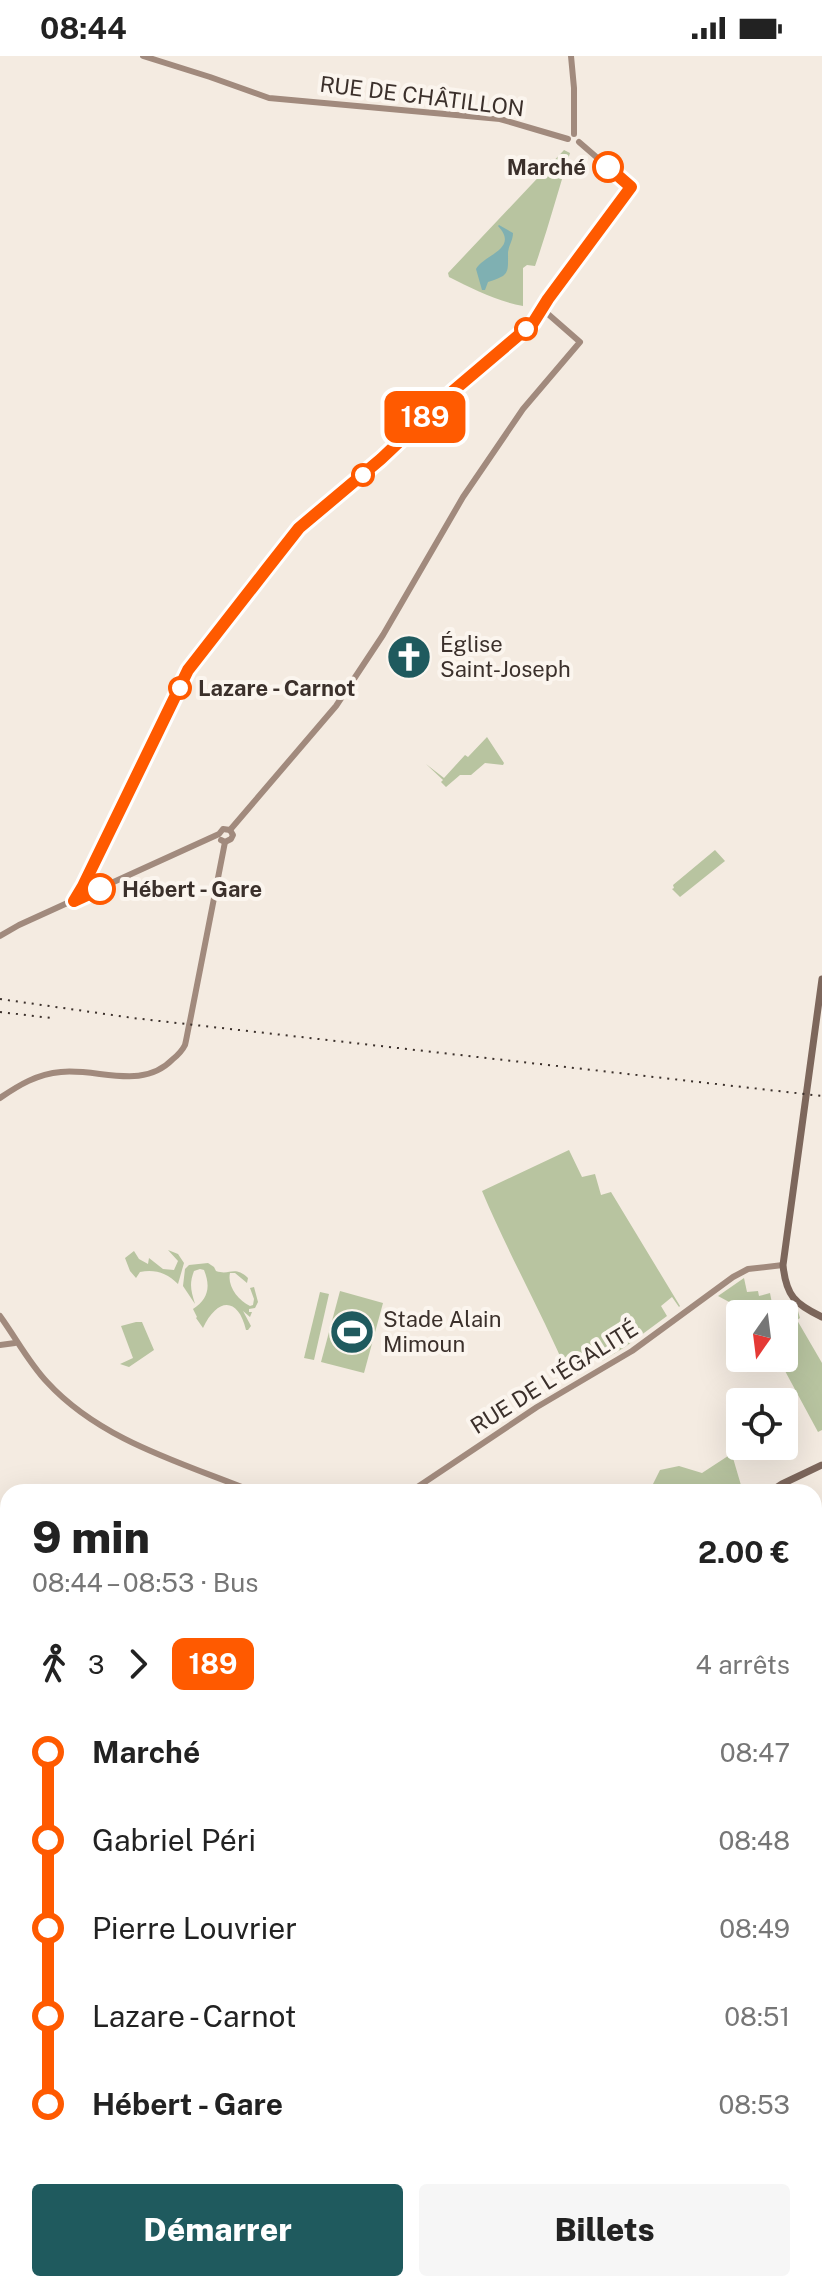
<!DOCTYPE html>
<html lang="fr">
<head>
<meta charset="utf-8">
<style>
  body { margin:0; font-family:"Public Sans",sans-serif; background:#f6f6f6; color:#222; height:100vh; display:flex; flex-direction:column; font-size:30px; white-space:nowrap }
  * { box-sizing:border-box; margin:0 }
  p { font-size:26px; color:#767676 }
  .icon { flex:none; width:44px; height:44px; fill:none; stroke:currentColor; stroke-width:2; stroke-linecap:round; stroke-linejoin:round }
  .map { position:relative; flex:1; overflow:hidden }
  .panel { position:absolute; left:0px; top:1428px; width:822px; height:808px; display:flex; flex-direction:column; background:#fff; border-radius:24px 24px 0 0; box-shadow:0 8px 32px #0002 }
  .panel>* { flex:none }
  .badge { padding:0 16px; border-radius:12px; font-size:28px; line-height:52px }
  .needle { width:52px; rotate:194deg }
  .buttons { position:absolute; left:726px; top:1244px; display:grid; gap:16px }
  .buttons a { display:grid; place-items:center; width:72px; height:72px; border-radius:8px; background:#fff; box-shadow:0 8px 32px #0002; font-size:40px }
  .map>.badge { position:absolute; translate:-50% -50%; box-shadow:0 0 0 4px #fff }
  .legs { display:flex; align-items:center; gap:12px; height:88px; padding:0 32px; font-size:26px }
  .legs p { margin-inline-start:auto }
  .summary { display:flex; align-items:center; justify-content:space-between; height:136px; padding:0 32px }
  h1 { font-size:44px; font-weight:800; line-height:60px }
  .button { display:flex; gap:16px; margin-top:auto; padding:16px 32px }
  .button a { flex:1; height:92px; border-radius:8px; background:#1f5a5e; color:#fff; font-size:32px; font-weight:800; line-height:92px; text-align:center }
  .button a+a { background:#f6f6f6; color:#222 }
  ul { padding:0 32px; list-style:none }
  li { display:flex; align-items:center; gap:28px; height:88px; font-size:30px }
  li i { display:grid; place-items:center; width:12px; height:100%; margin:0 10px; background:currentColor }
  li i::after { content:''; width:20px; height:20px; margin:-10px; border:6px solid; border-radius:50%; background:#fff }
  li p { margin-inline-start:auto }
  li:first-child i { background:linear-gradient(#0000 50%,currentColor 0) }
  li:last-child i { background:linear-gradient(currentColor 50%,#0000 0) }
  .status { display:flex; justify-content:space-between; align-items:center; height:56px; padding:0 40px; background:#fff; direction:ltr }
  .status svg { height:22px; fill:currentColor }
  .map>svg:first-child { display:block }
</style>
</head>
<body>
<div class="status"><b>08:44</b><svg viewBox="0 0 49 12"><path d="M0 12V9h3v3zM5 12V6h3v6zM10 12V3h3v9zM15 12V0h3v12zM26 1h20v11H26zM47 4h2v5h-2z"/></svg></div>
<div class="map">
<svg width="822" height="2236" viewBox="0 0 822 2236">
  <rect width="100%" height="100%" fill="#f4ebe1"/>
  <g fill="#b8c4a0">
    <path d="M564,94l6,3c-12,38 -22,76 -35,113l-8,-1 -4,3v38c-27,-5 -50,-17 -74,-29l-1,-4z"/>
    <polygon points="487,681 504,707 503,709 485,707 471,719 460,719 446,731 441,726 443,724 426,708 444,722 465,699 468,701"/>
    <polygon points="715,794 725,805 680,841 672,833 674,832 673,829"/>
    <path d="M569,1094l13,27 13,-3 6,21 10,-3 69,114 -1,1 -7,-10 -11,9 6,10 -42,31 -23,14 -4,-3 -5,3v5l-23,13c-27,-64 -61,-124 -88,-188z"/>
    <path d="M168,1194l10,4 6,9 -6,21c-11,-11 -23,-15 -38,-12l-4,6 -6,-7 -5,-13 9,-7 5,8 9,5 1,-6 14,11 11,1 4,-9z"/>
    <path d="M208,1207l6,4 2,4c14,5 18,-6 32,7l-1,5 -12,-10h-5c-3,13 8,27 20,33l3,-1 1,-6 -4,-11 4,-1 4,15 -3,6 -6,1v3h3l-2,5 -7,-6 8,15 -3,4h-2c-8,-34 -29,-32 -43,-2l-7,-10 1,-1 -4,-8c15,-10 18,-22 11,-39l-4,-1 -6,2c-5,13 -3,20 1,33l-12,-18 2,-17 4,-4z"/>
    <polygon points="744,1222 747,1236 758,1235 759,1240 770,1237 774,1258 798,1255 800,1262 797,1264 822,1307 822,1374 818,1376 778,1302 784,1302 784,1258 753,1258 749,1253 746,1255 718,1240"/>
    <polygon points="340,1235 383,1247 364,1317 321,1306"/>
    <polygon points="320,1236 329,1238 314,1304 304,1302"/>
    <polygon points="136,1266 142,1266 154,1294 129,1311 120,1308 133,1302 121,1270"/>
    <polygon points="728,1400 733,1402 743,1436 649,1436 660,1414 679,1410 702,1417"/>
    <polygon points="822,1897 822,2058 814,2064 814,1898"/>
    <polygon points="0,1899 8,1919 8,2019 0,2017"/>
    <polygon points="0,2036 8,2038 8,2228 15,2228 13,2236 0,2236"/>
    <polygon points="425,2228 575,2228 564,2236 422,2236"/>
  </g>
  <g fill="#7fb0b2">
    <path d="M499,169l14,8c0,7 -4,12 -5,19 0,21 2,23 -20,30l-3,8h-3l-6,-21c7,-14 44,-20 22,-43z"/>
    <polygon points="822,2058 822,2164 814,2169 814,2064"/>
    <polygon points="575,2228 708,2228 697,2236 564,2236"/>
  </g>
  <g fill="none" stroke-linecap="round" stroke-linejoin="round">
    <g stroke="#a18a7d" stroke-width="6">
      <polyline points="143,0 210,21 269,42 500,63 568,83"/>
      <polyline points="571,0 574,32 574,78"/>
      <polyline points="230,774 336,650 383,579 463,441 523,353 580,286 548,258 540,256"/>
      <polyline points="221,784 225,786 231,783 233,779 230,774"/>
      <polyline points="74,845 92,813 188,614 268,511 299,472 381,403 453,335 533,267 548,243 631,131 579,86"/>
      <polyline points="0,880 19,869 219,778 223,773 230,774"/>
      <path d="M0,1042c19,-13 37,-24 61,-26 38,-4 81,19 112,-13 5,-4 9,-8 12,-14 2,-8 3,-16 5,-24l35,-179"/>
      <path d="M0,1260c16,22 29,47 47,66 54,59 136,81 207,110"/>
      <polyline points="0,1289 15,1287"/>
      <polyline points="410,1436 537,1351 632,1295 733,1221 748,1213 783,1209"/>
      <polyline points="0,1461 8,1460"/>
      <polyline points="0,1540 8,1544"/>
      <polyline points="814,1769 822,1768"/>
      <polyline points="0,1873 8,1871"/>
      <polyline points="22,2236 23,2228"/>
      <polyline points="136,2236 148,2228"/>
    </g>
    <g stroke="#7d675c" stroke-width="7">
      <path d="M822,923l-39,286c3,31 12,39 39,52"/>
      <polyline points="770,1436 782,1428 822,1409"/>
      <polyline points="814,1559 822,1558"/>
      <polyline points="0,1666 8,1665"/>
      <polyline points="814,1714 822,1716"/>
      <polyline points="814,1844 822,1842"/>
      <polyline points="0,2023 8,2025"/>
      <polyline points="0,2031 8,2033"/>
      <polyline points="814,2183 822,2178"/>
      <polyline points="282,2228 296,2236"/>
      <polyline points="298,2228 312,2236"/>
      <polyline points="349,2236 353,2228"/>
      <polyline points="359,2236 363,2228"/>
      <polyline points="368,2236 372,2228"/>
      <polyline points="732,2236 744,2228"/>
    </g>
    <g stroke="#3b302b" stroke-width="2">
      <polyline points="814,1805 822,1802"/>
      <polyline points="242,2236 249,2228"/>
    </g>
    <g stroke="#3b302b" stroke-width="2" stroke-dasharray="2 6" stroke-linecap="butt">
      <polyline points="0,943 133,962 822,1040"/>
      <polyline points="0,956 51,962"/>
      <polyline points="814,1497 822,1496"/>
      <polyline points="226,2236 233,2228"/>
    </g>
  </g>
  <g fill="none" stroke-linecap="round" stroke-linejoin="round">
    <g stroke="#fff" stroke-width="18">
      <polyline id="line-1" points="100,833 74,845 83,830 188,614 266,514 299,472 381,403 453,335 533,267 548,243 631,131 608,111"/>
    </g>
    <use href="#line-1" stroke="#ff5a00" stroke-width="12"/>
  </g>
  <defs>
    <g id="church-disc" transform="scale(2.3)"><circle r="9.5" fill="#1f5a5e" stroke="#fbf5ee"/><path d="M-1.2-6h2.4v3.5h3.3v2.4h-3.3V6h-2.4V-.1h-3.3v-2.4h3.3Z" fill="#fff"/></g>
    <g id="stadium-disc" transform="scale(2.3)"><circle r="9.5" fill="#1f5a5e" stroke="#fbf5ee"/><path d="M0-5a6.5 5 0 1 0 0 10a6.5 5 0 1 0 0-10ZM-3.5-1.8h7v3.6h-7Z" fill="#fff"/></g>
  </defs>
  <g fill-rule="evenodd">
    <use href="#church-disc" x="409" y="601"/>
    <use href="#stadium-disc" x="352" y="1276"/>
  </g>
  <g fill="#fff" stroke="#ff5a00" stroke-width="4">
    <circle cx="608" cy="111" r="14"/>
    <circle cx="526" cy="273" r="10"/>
    <circle cx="363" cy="419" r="10"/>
    <circle cx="180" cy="632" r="10"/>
    <circle cx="100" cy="833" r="14"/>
  </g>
  <g text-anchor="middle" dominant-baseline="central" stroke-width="8" stroke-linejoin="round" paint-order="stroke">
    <g font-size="22" fill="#3b302b" stroke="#fbf5ee">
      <text transform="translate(422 40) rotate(7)">RUE DE CHÂTILLON</text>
      <text transform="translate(554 1321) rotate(-32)">RUE DE L'ÉGALITÉ</text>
    </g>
    <g font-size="22" font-weight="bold" fill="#3b302b" stroke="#fbf5ee" text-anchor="start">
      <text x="586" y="111" text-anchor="end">Marché</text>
      <text x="198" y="632">Lazare - Carnot</text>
      <text x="122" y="833">Hébert - Gare</text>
    </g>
    <g font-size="22" fill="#3b302b" stroke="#fbf5ee" text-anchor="start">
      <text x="440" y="588">Église<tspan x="440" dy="25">Saint-Joseph</tspan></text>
      <text x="383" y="1263">Stade Alain<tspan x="383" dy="25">Mimoun</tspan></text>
    </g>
  </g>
</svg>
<div class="buttons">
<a><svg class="needle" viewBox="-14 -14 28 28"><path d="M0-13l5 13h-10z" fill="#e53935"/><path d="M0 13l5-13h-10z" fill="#767676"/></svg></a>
<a><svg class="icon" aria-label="locate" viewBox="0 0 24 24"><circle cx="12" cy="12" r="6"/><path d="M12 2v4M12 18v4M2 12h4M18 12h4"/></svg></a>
</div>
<b class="badge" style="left:425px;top:361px;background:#ff5a00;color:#fff">189</b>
<section class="panel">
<div class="summary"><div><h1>9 min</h1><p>08:44 – 08:53 · Bus</p></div><b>2.00 €</b></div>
<div class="legs"><svg class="icon" aria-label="walk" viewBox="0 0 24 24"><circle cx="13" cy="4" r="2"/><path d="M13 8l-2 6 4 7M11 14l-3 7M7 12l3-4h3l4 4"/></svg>3<svg class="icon" aria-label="forward" viewBox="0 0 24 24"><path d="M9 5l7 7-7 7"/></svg><b class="badge" style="background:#ff5a00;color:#fff">189</b><p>4 arrêts</p></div>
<ul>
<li><i style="color:#ff5a00"></i><b>Marché</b><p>08:47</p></li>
<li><i style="color:#ff5a00"></i><span>Gabriel Péri</span><p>08:48</p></li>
<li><i style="color:#ff5a00"></i><span>Pierre Louvrier</span><p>08:49</p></li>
<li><i style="color:#ff5a00"></i><span>Lazare - Carnot</span><p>08:51</p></li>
<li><i style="color:#ff5a00"></i><b>Hébert - Gare</b><p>08:53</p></li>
</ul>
<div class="button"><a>Démarrer</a><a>Billets</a></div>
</section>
</div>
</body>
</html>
